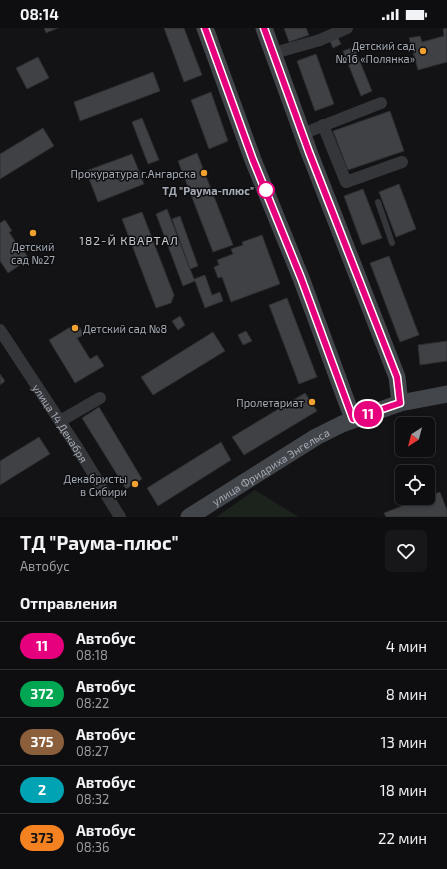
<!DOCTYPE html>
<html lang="ru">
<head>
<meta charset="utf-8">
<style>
  body { margin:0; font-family:"Exo 2",sans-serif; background:#171719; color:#f1f3f6; height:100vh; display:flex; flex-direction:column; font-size:15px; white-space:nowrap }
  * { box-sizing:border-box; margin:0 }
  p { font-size:13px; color:#9b9c9f }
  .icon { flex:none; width:22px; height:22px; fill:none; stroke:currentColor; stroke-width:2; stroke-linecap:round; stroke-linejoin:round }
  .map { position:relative; height:489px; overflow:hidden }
  .drawer { display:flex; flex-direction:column; background:#0e0e10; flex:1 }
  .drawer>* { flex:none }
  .badge { padding:0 8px; border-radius:13px; font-size:14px; line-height:26px }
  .needle { width:26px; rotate:216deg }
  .controls { position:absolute; left:395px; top:389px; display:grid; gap:8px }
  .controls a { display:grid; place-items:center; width:40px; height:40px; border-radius:6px; background:#0e0e10; box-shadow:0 2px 6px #0003,0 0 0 1px #2e2e30; font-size:20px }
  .map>.badge { position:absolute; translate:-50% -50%; box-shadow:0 0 0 2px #fff }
  h2 { padding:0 20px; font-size:15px; line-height:36px }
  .round { display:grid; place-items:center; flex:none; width:42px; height:42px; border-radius:6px; background:#171719 }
  .head { display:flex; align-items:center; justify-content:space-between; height:68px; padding:0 20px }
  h1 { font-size:19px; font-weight:700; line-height:30px }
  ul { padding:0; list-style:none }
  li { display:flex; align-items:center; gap:12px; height:48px; padding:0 20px; border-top:1px solid #2e2e30 }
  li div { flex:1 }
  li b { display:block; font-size:15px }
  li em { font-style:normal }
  li .badge { min-width:44px; font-weight:700; text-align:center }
  .status { display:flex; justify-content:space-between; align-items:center; height:28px; padding:0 20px; background:#0e0e10; direction:ltr }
  .status svg { height:11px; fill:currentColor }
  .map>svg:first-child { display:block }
</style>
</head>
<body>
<div class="status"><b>08:14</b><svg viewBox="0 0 49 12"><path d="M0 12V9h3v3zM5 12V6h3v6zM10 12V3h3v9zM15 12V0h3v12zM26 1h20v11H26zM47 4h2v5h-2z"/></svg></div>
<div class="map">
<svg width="447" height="489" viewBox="0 0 447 489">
  <rect width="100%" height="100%" fill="#131315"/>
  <polygon fill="#1b231c" points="255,462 297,488 298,489 216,489"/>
  <g fill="#3f4145" stroke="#2d2e31">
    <polygon points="44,0 58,0 46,5"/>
    <polygon points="164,0 184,0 202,47 184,54"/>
    <polygon points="284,0 306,0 309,7 289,14"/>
    <polygon points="447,0 447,34 418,42 409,10 420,8 422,14 444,8 443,1"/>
    <polygon points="337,8 341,16 333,20 329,11"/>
    <polygon points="354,19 372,63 361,68 343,23"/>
    <polygon points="316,26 334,76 315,83 297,33"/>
    <polygon points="38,29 49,50 27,61 16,40"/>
    <polygon points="153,44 160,63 80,93 74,74"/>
    <polygon points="211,64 228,113 209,121 191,72"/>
    <polygon points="390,83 404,123 348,142 333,103"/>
    <polygon points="142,90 159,132 148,136 132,94"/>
    <polygon points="43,100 54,118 0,151 0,126"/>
    <polygon points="197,125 233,217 213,224 178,133"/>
    <polygon points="132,126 144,156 98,174 86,143"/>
    <polygon points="399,156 416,201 396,209 379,164"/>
    <polygon points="363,161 382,210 362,217 344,168"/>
    <polygon points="167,181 194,251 205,247 212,267 220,264 223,273 205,280 195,253 183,258 156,186"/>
    <polygon points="142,184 174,267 171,275 156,280 122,191"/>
    <polygon points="180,188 198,238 190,241 172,191"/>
    <polygon points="5,192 12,203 9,204 20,221 22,220 29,231 8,245 0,233 0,195"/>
    <polygon points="262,207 280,256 231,274 222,249 218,250 214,239 219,237 217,232 233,226 231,221 243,217 242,214"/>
    <polygon points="389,228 419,307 400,314 370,235"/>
    <polygon points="287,270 317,349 299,356 269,277"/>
    <polygon points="180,288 185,297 178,302 172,293"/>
    <polygon points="77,295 84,307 77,310 90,331 97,327 104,338 75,355 49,312"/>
    <polygon points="246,303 252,313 243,317 238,307"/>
    <polygon points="213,304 225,323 153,367 141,349"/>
    <polygon points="447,313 447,333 420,337 418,317"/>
    <polygon points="0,346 5,353 0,357"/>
    <polygon points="305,365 317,383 244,427 232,409"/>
    <polygon points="99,379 142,451 126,461 82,390"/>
    <polygon points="39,409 50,426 0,457 0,433"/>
    <polygon points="221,414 231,432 158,478 147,460"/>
    <polygon points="440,464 447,482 447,489 386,489 384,485 423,470 428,470 428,468"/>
  </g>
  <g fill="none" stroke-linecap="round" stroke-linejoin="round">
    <polyline stroke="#34363a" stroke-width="6" points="378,174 392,215"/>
    <g stroke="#34363a" stroke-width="12">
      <polyline points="274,25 320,12 347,0"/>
      <polyline points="323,97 346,154 402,134"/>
      <polyline points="302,106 381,75"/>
      <path id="s1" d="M0,302l75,114 45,73"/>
      <polyline points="60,393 100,370"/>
    </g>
    <g stroke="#42454a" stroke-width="17">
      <polyline points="205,0 253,132 301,250 353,391"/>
      <polyline points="264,0 309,124 397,349 400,375"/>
      <path id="s2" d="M189,489l127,-80 26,-13 58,-21 47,-9"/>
    </g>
  </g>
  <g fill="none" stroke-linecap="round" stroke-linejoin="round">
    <g stroke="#fff" stroke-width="9">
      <polyline id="line" points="205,0 253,132 301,250 353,391 400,375 397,349 309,124 264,0"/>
    </g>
    <use href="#line" stroke="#e6007e" stroke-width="6"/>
  </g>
  <g fill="#f1a130" stroke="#0e0e10" stroke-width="1.5">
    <circle cx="423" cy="23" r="4"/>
    <circle cx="204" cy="145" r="4"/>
    <circle cx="33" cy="205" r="4"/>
    <circle cx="75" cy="300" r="4"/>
    <circle cx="312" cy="374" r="4"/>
    <circle cx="135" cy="456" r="4"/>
  </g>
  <circle fill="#fff" stroke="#e6007e" stroke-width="2" cx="266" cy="162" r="8"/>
  <g text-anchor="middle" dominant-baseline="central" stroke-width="3" stroke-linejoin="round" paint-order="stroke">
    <g font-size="11" fill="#a5abb5" stroke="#0e0e10" text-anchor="end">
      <text x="415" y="17">Детский сад<tspan x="415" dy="13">№16 «Полянка»</tspan></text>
      <text x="196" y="145">Прокуратура г.Ангарска</text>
      <text x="33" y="218" text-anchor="middle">Детский<tspan x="33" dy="13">сад №27</tspan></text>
      <text x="83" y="300" text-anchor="start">Детский сад №8</text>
      <text x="304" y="374">Пролетариат</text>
      <text x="127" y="450">Декабристы<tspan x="127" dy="13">в Сибири</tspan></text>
    </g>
    <g font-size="11" font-weight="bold" fill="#a5abb5" stroke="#0e0e10" text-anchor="end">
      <text x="254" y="162">ТД "Раума-плюс"</text>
    </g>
    <g font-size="11" fill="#a5abb5" stroke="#0e0e10">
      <text stroke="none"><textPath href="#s1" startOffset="111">улица 14 Декабря</textPath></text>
      <text stroke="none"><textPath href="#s2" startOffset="96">улица Фридриха Энгельса</textPath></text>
    </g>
    <g font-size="12" letter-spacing="1" fill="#c6cad1" stroke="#0e0e10">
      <text x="129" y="212">182-Й КВАРТАЛ</text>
    </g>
  </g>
</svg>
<div class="controls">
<a><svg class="needle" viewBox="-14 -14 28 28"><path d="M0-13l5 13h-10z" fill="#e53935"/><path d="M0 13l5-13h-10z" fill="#9b9c9f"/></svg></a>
<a><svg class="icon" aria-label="locate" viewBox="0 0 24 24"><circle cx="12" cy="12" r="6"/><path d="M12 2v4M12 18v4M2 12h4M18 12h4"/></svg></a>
</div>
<b class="badge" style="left:368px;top:386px;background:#e6007e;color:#fff">11</b>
</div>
<section class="drawer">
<div class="head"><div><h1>ТД &quot;Раума-плюс&quot;</h1><p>Автобус</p></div><a class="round"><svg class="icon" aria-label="heart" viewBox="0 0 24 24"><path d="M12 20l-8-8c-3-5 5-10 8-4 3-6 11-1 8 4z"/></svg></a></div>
<h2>Отправления</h2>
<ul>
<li><span class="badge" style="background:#e6007e;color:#fff">11</span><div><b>Автобус</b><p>08:18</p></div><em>4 мин</em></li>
<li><span class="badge" style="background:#00a651;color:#fff">372</span><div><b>Автобус</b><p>08:22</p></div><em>8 мин</em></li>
<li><span class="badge" style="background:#8b5e3c;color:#fff">375</span><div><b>Автобус</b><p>08:27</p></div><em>13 мин</em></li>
<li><span class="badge" style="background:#00a3b4;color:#fff">2</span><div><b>Автобус</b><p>08:32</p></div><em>18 мин</em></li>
<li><span class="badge" style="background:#f58220;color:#111">373</span><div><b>Автобус</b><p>08:36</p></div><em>22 мин</em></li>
</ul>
</section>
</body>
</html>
